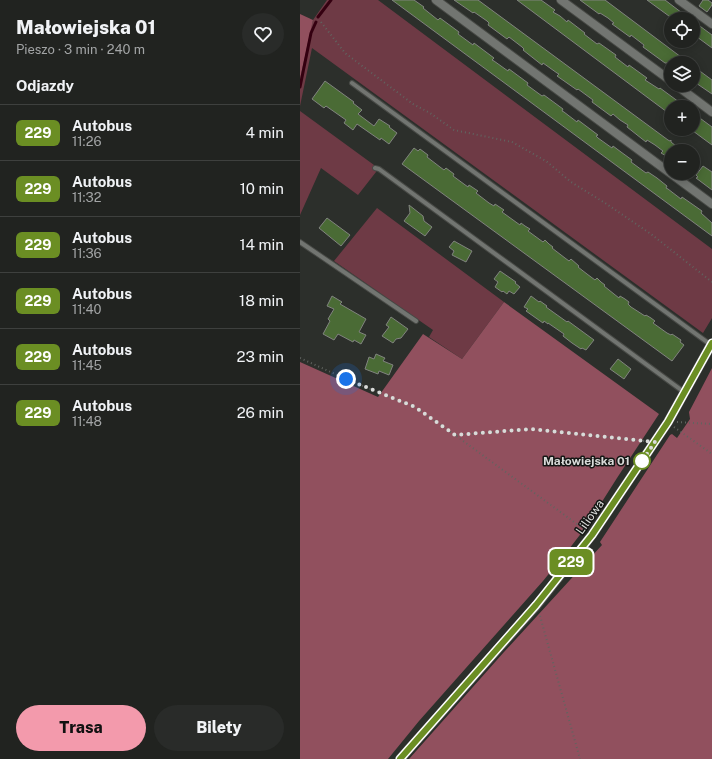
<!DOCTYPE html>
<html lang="pl">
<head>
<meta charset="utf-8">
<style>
  body { margin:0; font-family:"Public Sans",sans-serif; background:#292b29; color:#f1f3f6; height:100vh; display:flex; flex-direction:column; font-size:15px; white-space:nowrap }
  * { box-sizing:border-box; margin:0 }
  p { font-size:13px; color:#a2a4a5 }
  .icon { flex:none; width:22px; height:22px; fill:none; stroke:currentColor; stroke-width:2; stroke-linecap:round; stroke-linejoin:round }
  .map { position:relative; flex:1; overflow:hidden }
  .sheet { display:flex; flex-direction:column; background:#212320; width:300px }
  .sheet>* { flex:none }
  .badge { padding:0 8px; border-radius:6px; font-size:14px; line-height:26px }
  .buttons { position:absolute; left:364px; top:12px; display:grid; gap:8px }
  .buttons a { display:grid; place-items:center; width:36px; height:36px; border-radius:50%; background:#212320; box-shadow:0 2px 10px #0003,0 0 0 1px #3e403e; font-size:20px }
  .you { position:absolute; width:20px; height:20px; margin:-10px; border:3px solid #fff; border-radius:50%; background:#1a73e8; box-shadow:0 0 0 6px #1a73e833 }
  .map>.badge { position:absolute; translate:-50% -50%; box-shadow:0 0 0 2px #fff }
  h2 { padding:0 16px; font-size:15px; line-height:36px }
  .round { display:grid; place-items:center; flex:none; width:42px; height:42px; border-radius:21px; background:#292b29 }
  .summary { display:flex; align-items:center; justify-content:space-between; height:68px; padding:0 16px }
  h1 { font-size:19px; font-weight:800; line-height:30px }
  .primary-button { display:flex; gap:8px; margin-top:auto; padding:8px 16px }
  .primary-button a { flex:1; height:46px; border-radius:24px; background:#f39aac; color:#111; font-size:16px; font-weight:800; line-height:46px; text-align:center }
  .primary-button a+a { background:#292b29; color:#f1f3f6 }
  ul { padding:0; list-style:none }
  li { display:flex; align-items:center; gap:12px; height:56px; padding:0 16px; border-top:1px solid #3e403e }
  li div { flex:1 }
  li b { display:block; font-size:15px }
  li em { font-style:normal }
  li .badge { min-width:44px; font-weight:700; text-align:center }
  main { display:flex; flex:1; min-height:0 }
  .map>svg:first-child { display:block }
</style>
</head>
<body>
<main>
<section class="sheet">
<div class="summary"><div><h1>Małowiejska 01</h1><p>Pieszo · 3 min · 240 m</p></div><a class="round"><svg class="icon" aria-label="heart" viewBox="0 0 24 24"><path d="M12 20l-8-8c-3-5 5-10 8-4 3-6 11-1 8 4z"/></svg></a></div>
<h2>Odjazdy</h2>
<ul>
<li><span class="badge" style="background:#6b8e23;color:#fff">229</span><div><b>Autobus</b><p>11:26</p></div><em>4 min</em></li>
<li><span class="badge" style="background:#6b8e23;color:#fff">229</span><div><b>Autobus</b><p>11:32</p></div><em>10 min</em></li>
<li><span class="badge" style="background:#6b8e23;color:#fff">229</span><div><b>Autobus</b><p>11:36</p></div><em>14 min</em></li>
<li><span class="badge" style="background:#6b8e23;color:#fff">229</span><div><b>Autobus</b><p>11:40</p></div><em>18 min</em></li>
<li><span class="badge" style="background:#6b8e23;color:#fff">229</span><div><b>Autobus</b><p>11:45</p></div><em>23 min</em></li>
<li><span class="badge" style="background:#6b8e23;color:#fff">229</span><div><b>Autobus</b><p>11:48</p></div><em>26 min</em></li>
</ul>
<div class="primary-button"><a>Trasa</a><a>Bilety</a></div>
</section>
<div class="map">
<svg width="412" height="759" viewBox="0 0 412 759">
  <rect width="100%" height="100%" fill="#2c2f2b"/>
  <g fill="#6e3a45">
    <polygon points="27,0 78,0 412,249 412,318 403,333 12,48 0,106 0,79 10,31 13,20"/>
    <polygon points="0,111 74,165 76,172 58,195 21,168 0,215"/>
    <polygon points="77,208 204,302 162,359 129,337 133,330 34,261"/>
  </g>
  <g fill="#91505e">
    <polygon points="0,14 13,20 0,79"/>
    <polygon points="204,302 359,414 317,478 286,527 269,549 243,581 119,721 88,759 0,759 0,362 78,397 123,334 162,359"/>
    <polygon points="412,368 412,759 109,759 204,652 302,545 300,542 370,435 372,434 377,438 390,419 389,412"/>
  </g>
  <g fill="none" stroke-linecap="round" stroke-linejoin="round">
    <g stroke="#340010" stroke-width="3">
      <polyline points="18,17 31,0"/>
      <polyline points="0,87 11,33 16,22"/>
    </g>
  </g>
  <g fill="#4a6b35" stroke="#80837e">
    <polygon points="92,0 114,0 124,7 123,8 138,20 140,18 159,32 158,34 173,45 174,43 194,58 192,60 194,61 208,71 209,69 228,83 227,85 242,96 244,95 263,109 262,111 264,112 277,122 278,120 298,135 296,136 298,138 312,148 313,146 321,152 332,160 331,162 346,173 348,172 357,178 367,186 366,188 368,189 381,199 382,197 402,211 401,213 412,223 412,236"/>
    <polygon points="154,0 178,0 368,140 370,141 371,140 371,142 376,146 372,151 371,151 371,157 369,156 368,157 361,153 363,151 355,145 347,140 346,142 327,127 328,125 320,120 313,114 311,116 292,102 293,100 278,89 277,90 257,76 259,74 257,73 243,63 242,65 223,50 224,49 222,47 209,37 207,39 188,25 189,23 187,21 174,12 173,13"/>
    <polygon points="217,0 241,0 255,10 253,12 260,16 267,22 268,20 285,33 284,34 297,44 299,43 316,55 315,57 328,67 329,65 347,78 345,80 359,89 360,88 379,102 376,107 371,107 371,115"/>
    <polygon points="280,0 305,0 389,63 365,63 343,47 344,45 331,35 330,37 312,24 314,23 308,18 300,13 299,14"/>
    <polygon points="347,0 365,0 390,19 373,19"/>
    <polygon points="403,0 408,0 412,3 412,5 407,12 399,6"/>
    <polygon points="393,21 412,35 412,48 393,34"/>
    <polygon points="393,66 412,80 412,94 393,81"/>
    <polygon points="25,81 54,102 53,103 62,110 58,114 74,126 79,119 90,126 89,127 97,133 89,144 81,138 80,140 57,124 53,130 44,123 46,120 26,106 24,108 12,99"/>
    <polygon points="393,113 412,127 412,145 393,131"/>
    <polygon points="114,148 118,151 120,149 128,155 127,157 140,167 144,170 146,168 154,174 153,176 168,187 169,185 178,191 176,193 189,203 194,206 195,204 204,210 202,212 220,225 221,223 225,226 230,229 228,231 243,242 245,240 249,244 253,247 252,248 265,258 269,261 271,259 279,266 278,267 287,274 295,280 297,278 301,282 305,285 304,286 319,298 320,296 325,299 329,302 328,304 331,307 345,316 346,315 351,318 355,321 353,323 367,333 371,335 372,334 381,340 380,342 384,345 372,361 102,164"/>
    <polygon points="403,166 412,172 412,190 396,178 398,177 396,175"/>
    <polygon points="109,205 123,216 124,221 132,227 125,236 104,221 110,213"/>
    <polygon points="27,218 50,235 41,246 19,228"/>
    <polygon points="154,241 172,251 166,262 152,255 154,251 149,247"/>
    <polygon points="200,271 216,282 215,283 220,287 214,294 209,291 207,294 203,291 202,292 195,287 198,282 194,279"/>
    <polygon points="32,296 42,302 40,304 66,319 59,332 66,335 61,344 54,340 53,342 38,334 34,340 23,334 30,321 28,319 34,309 27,306"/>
    <polygon points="231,296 239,302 240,301 247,306 246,307 267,322 268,321 294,340 286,350 282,348 281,349 272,343 263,336 264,334 248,323 248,324 244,321 243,323 226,311 228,309 224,307"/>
    <polygon points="91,317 108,329 101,338 96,339 93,343 82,336 89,327 86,325"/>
    <polygon points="76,354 85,358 83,361 93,365 89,375 79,371 78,374 65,369 69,357 74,359"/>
    <polygon points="318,359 331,369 324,379 310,369"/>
  </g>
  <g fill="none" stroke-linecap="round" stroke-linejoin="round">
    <g stroke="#484a46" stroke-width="6">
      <g id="lane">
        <polyline points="52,83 411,345"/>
        <polyline points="75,168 79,169 384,392"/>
        <polyline points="0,242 116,321"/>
      </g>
    </g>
    <g stroke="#484a46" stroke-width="10">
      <g id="street">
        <polyline points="136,0 412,204"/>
        <polyline points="261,0 371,81"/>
        <polyline points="379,0 412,24"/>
        <polyline points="376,85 412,112"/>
        <polyline points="100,759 237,605 292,535 368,422 412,343"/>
      </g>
    </g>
    <g stroke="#616460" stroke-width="2" stroke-dasharray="1 3" stroke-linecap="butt">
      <polyline points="21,22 45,53 113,104 130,113 154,130 212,142 246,161 271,182 305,203 351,234 412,282"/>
      <polyline points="0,358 46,379 115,407 155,435 285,530"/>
      <polyline points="377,422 412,424"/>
      <polyline points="374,427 412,454"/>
      <polyline points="156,435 231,429 345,441"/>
      <polyline points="240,616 280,759"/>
    </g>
    <use href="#lane" stroke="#727571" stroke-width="4"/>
    <use href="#street" stroke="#727571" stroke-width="8"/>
  </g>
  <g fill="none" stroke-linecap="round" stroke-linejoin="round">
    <g stroke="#fff" stroke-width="9">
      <polyline id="line" points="100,759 236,605 292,535 368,422 412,343"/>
    </g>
    <use href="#line" stroke="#6b8e23" stroke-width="6"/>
    <polyline stroke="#d9dbd9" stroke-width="4" stroke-dasharray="0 7.2" points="46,379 115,407 155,435 231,429 355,442 342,461"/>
  </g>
  <circle fill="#fff" stroke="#6b8e23" stroke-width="2" cx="342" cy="461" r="8"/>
  <g text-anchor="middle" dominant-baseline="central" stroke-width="3" stroke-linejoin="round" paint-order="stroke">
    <g font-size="12" font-weight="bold" fill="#d9dbd9" stroke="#151715" text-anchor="end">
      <text x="330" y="461">Małowiejska 01</text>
    </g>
    <g font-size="12" fill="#d9dbd9" stroke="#151715">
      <text transform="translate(290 517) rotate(-55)">Liliowa</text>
    </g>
  </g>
</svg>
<div class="buttons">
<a><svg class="icon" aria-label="locate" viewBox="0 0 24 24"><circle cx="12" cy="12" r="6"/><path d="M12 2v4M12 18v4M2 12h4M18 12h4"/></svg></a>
<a><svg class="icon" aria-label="layers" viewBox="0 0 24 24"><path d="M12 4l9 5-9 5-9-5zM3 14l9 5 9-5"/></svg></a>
<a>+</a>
<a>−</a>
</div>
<div class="you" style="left:46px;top:379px"></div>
<b class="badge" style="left:271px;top:562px;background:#6b8e23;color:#fff">229</b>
</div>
</main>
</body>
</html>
